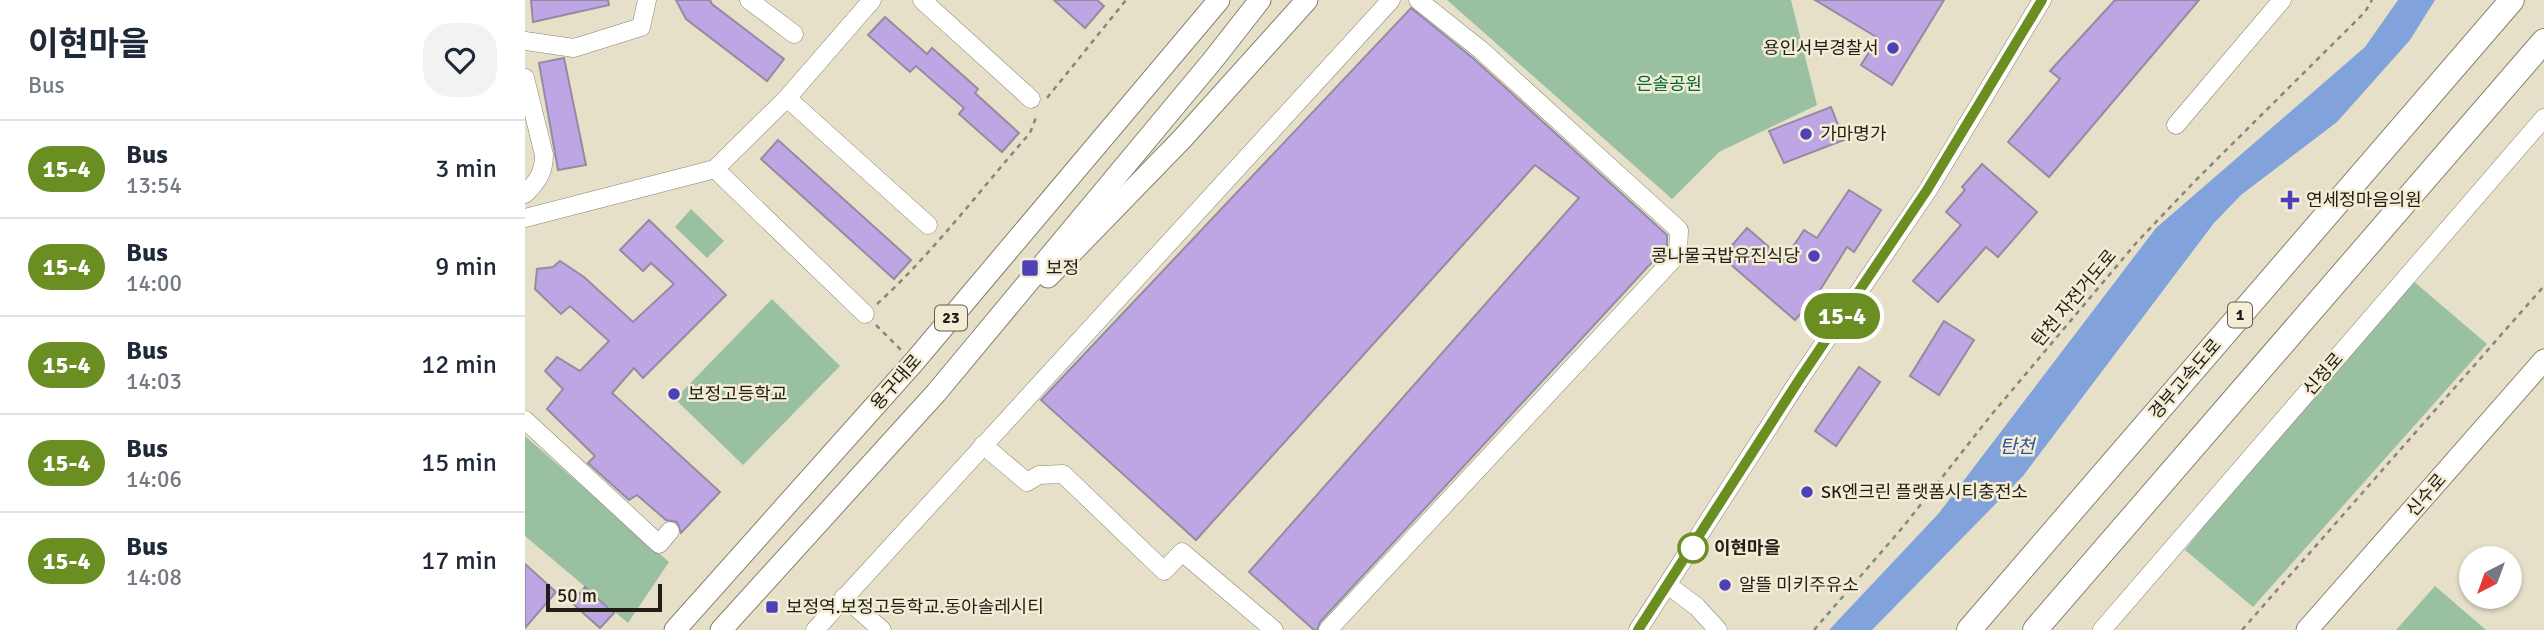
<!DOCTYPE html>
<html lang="en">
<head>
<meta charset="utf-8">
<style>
  body { margin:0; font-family:Signika,"Noto Sans KR",sans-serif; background:#f2f2f3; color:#1f2937; height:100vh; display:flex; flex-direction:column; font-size:26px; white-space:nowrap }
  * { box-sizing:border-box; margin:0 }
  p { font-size:23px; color:#747a83 }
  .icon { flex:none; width:38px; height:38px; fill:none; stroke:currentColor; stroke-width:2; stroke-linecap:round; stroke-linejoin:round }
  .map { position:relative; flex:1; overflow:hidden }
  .details { display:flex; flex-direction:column; background:#fff; width:525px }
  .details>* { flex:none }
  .badge { padding:0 14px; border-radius:23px; font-size:24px; line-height:46px }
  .needle { width:46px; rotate:221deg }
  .fabs { position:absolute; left:1934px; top:546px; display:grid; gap:14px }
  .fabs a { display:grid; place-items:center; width:63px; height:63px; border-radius:50%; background:#fff; box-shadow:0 2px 5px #0004; font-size:35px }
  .scale { position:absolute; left:21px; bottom:18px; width:116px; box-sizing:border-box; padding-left:7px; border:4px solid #201e16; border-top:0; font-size:19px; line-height:24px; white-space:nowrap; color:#201e16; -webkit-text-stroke:5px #f3edd6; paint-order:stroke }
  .map>.badge { position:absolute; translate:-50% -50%; box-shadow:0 0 0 4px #fff }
  .round { display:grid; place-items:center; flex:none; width:74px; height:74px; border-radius:28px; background:#f2f2f3 }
  .headline { display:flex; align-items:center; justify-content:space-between; height:119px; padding:0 28px }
  h1 { font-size:33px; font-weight:700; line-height:52px }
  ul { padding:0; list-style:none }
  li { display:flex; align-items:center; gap:21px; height:98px; padding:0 28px; border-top:2px solid #e0e1e3 }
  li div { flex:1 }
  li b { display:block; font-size:26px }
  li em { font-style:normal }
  li .badge { min-width:77px; font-weight:700; text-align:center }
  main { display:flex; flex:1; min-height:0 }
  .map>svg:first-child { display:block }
</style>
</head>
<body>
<main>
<section class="details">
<div class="headline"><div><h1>이현마을</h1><p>Bus</p></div><a class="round"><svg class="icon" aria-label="heart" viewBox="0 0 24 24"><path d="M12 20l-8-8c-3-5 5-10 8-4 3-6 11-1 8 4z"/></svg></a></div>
<ul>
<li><span class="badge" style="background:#6b8e23;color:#fff">15-4</span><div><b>Bus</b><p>13:54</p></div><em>3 min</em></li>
<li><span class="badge" style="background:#6b8e23;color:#fff">15-4</span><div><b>Bus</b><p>14:00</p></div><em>9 min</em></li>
<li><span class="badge" style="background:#6b8e23;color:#fff">15-4</span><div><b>Bus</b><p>14:03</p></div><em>12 min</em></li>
<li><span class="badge" style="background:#6b8e23;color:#fff">15-4</span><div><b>Bus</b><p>14:06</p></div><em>15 min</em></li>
<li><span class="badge" style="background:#6b8e23;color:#fff">15-4</span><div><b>Bus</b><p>14:08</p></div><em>17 min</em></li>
</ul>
</section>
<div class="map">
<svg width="2019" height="630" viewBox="0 0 2019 630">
  <rect width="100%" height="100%" fill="#e6e0c9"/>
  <g fill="#9ac0a2">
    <polygon points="922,0 1266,0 1292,105 1194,152 1147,199"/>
    <polygon points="166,209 199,241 182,258 150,227"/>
    <polygon points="1887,280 1962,344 1728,607 1660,550 1711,485"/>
    <polygon points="247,299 315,366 218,465 150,399"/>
    <polygon points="0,436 144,562 103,623 0,536"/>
    <polygon points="1910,586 1961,630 1871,630"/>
  </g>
  <polygon fill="#82a2db" points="1873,0 1910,0 1885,40 1812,122 1716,195 1689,223 1498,476 1347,630 1304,630 1414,513 1631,228 1840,47"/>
  <g fill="#bea5e4" stroke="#938ca1" stroke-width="2">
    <polygon points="6,0 83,0 84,5 8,22"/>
    <polygon points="151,0 185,0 187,4 259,59 242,81 161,19"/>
    <polygon points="529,0 572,0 579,6 560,28"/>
    <polygon points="1290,0 1419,0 1367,85 1336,65 1353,38"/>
    <polygon points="1590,0 1674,0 1524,177 1483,142 1535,79 1525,71"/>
    <polygon points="886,8 949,59 1142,235 1142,246 795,622 792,630 789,630 724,572 1054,198 1010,165 671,540 516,400"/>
    <polygon points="360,17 402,54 407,48 453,89 450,93 494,133 477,152 434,114 439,108 391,66 385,72 343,35"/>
    <polygon points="39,58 61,165 33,170 14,63"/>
    <polygon points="1306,107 1319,140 1259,163 1244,131"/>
    <polygon points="253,140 386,260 369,279 236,159"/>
    <polygon points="1457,164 1512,212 1473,257 1461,247 1413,302 1388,281 1436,225 1421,212 1440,190 1437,187"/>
    <polygon points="1324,190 1356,210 1329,252 1322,247 1292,295 1270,320 1197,257 1222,228 1259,260 1279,230 1292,238"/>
    <polygon points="124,220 201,295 118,378 109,368 87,393 195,492 156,533 152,522 141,520 112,495 104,500 63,463 70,456 22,409 38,389 20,371 32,357 55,371 84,341 45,306 36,314 10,289 12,269 28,267 35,261 59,277 108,322 149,284 126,263 118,271 95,250"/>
    <polygon points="1419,321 1449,340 1414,395 1385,376"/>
    <polygon points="1334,367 1355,382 1311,446 1290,431"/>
    <polygon points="0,564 31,592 0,628"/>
    <polygon points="60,587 89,613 75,628 47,603"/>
  </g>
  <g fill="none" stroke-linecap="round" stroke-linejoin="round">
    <g stroke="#88826d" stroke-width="19">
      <g id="minor">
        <polyline points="224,0 269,34"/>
        <polyline points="397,0 506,99"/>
        <polyline points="0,41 49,48 116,27 122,0"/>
        <path d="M0,78l19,77c0,18 -7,27 -19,39"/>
        <polyline points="262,98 403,225"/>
        <polyline points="1651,125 1757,0"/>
        <polyline points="190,169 340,314"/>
        <polyline points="0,218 190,169 262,98 347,0"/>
        <polyline points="0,420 134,544 145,531"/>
        <polyline points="458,445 502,482 514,475 538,474 639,571 657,552 749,630"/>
        <polyline points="1143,585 1172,607 1193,630"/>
        <polyline points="319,597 357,630"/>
        <polyline points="290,630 866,0"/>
        <polyline points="803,630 1153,254 1154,230 956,50 893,0"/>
        <polyline points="1113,630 1274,380 1403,190 1517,0"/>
        <polyline points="1577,630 2019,118"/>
      </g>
    </g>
    <g stroke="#88826d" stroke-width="23">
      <g id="major">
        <polyline points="523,277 657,139 782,0"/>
        <polyline points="150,630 389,362 694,0"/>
        <polyline points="196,630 411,393 688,60 735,0"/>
        <polyline points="1782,630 2019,360"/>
      </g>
    </g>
    <g stroke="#88826d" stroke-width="26">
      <g id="highway">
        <polyline points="1444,630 1987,0"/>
        <polyline points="1510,630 2019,41"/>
      </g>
    </g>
    <g stroke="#8a8676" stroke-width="2.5" stroke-dasharray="5 5" stroke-linecap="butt">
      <polyline points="522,98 601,0"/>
      <path d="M352,304c57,-52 103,-114 153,-171l7,-18"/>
      <polyline points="351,325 376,350"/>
      <polyline points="1289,630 1378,527 1467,414 1612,242 1671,180 1840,12 1847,0"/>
      <polyline points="1717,630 2019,286"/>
    </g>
    <use href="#minor" stroke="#fff" stroke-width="18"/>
    <use href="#major" stroke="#fff" stroke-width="21"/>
    <use href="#highway" stroke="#fff" stroke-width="24"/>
  </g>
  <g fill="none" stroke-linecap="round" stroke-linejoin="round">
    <g stroke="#fff" stroke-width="16">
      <polyline id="line" points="1113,630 1274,380 1402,190 1517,0"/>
    </g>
    <use href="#line" stroke="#6b8e23" stroke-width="10"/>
  </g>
  <g fill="#4c41b8" stroke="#f3edd6" stroke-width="2.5">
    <circle cx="1368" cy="48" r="7"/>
    <circle cx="1281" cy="134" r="7"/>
    <path d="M1761.5 189.5h7v7h7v7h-7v7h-7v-7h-7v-7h7z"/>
    <circle cx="1289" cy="256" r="7"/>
    <rect x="496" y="259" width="18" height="18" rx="3.5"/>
    <circle cx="149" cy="394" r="7"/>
    <circle cx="1282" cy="492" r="7"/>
    <circle cx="1200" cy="585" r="7"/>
    <rect x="240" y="600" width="14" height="14" rx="3.5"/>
  </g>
  <circle fill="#fff" stroke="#6b8e23" stroke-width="3.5" cx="1168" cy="548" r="14"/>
  <g text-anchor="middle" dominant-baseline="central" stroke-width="5" stroke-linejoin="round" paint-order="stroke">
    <g fill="#f3edd6" stroke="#5f5c50" stroke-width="2">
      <rect x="1703" y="302.5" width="24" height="25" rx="5"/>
      <rect x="410" y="305.5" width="32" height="25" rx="5"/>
    </g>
    <g font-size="16" font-weight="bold" fill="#201e16">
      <text x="1715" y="315">1</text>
      <text x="426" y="318">23</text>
    </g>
    <g font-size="18" fill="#201e16" stroke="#f3edd6" text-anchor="start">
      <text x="1354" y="48" text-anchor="end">용인서부경찰서</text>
      <text x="1295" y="134">가마명가</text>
      <text x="1781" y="200">연세정마음의원</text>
      <text x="1275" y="256" text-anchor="end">콩나물국밥유진식당</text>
      <text x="521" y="268">보정</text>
      <text x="163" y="394">보정고등학교</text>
      <text x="1296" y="492">SK엔크린 플랫폼시티충전소</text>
      <text x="1214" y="585">알뜰 미키주유소</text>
      <text x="261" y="607">보정역.보정고등학교.동아솔레시티</text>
    </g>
    <g font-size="18" fill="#016931" stroke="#f3edd6">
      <text x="1144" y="84">은솔공원</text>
    </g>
    <g font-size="18" fill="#201e16" stroke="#f3edd6">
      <text transform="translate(1549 298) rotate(-50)">탄천 자전거도로</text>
      <text transform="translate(1798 374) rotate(-49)">신정로</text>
      <text transform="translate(1660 379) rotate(-49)">경부고속도로</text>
      <text transform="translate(371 382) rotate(-49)">용구대로</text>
      <text transform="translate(1901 495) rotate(-49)">신수로</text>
    </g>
    <g font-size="18" font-weight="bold" fill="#201e16" stroke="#f3edd6" text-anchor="start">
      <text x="1189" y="548">이현마을</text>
    </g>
    <g font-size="19" font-style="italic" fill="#2f5399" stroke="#f3edd6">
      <text x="1492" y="447">탄천</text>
    </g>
  </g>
</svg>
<div class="fabs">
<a><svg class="needle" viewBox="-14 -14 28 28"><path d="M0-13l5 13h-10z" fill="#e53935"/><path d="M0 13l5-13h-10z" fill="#747a83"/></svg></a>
</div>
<div class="scale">50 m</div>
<b class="badge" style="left:1317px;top:316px;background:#6b8e23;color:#fff">15-4</b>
</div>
</main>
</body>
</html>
